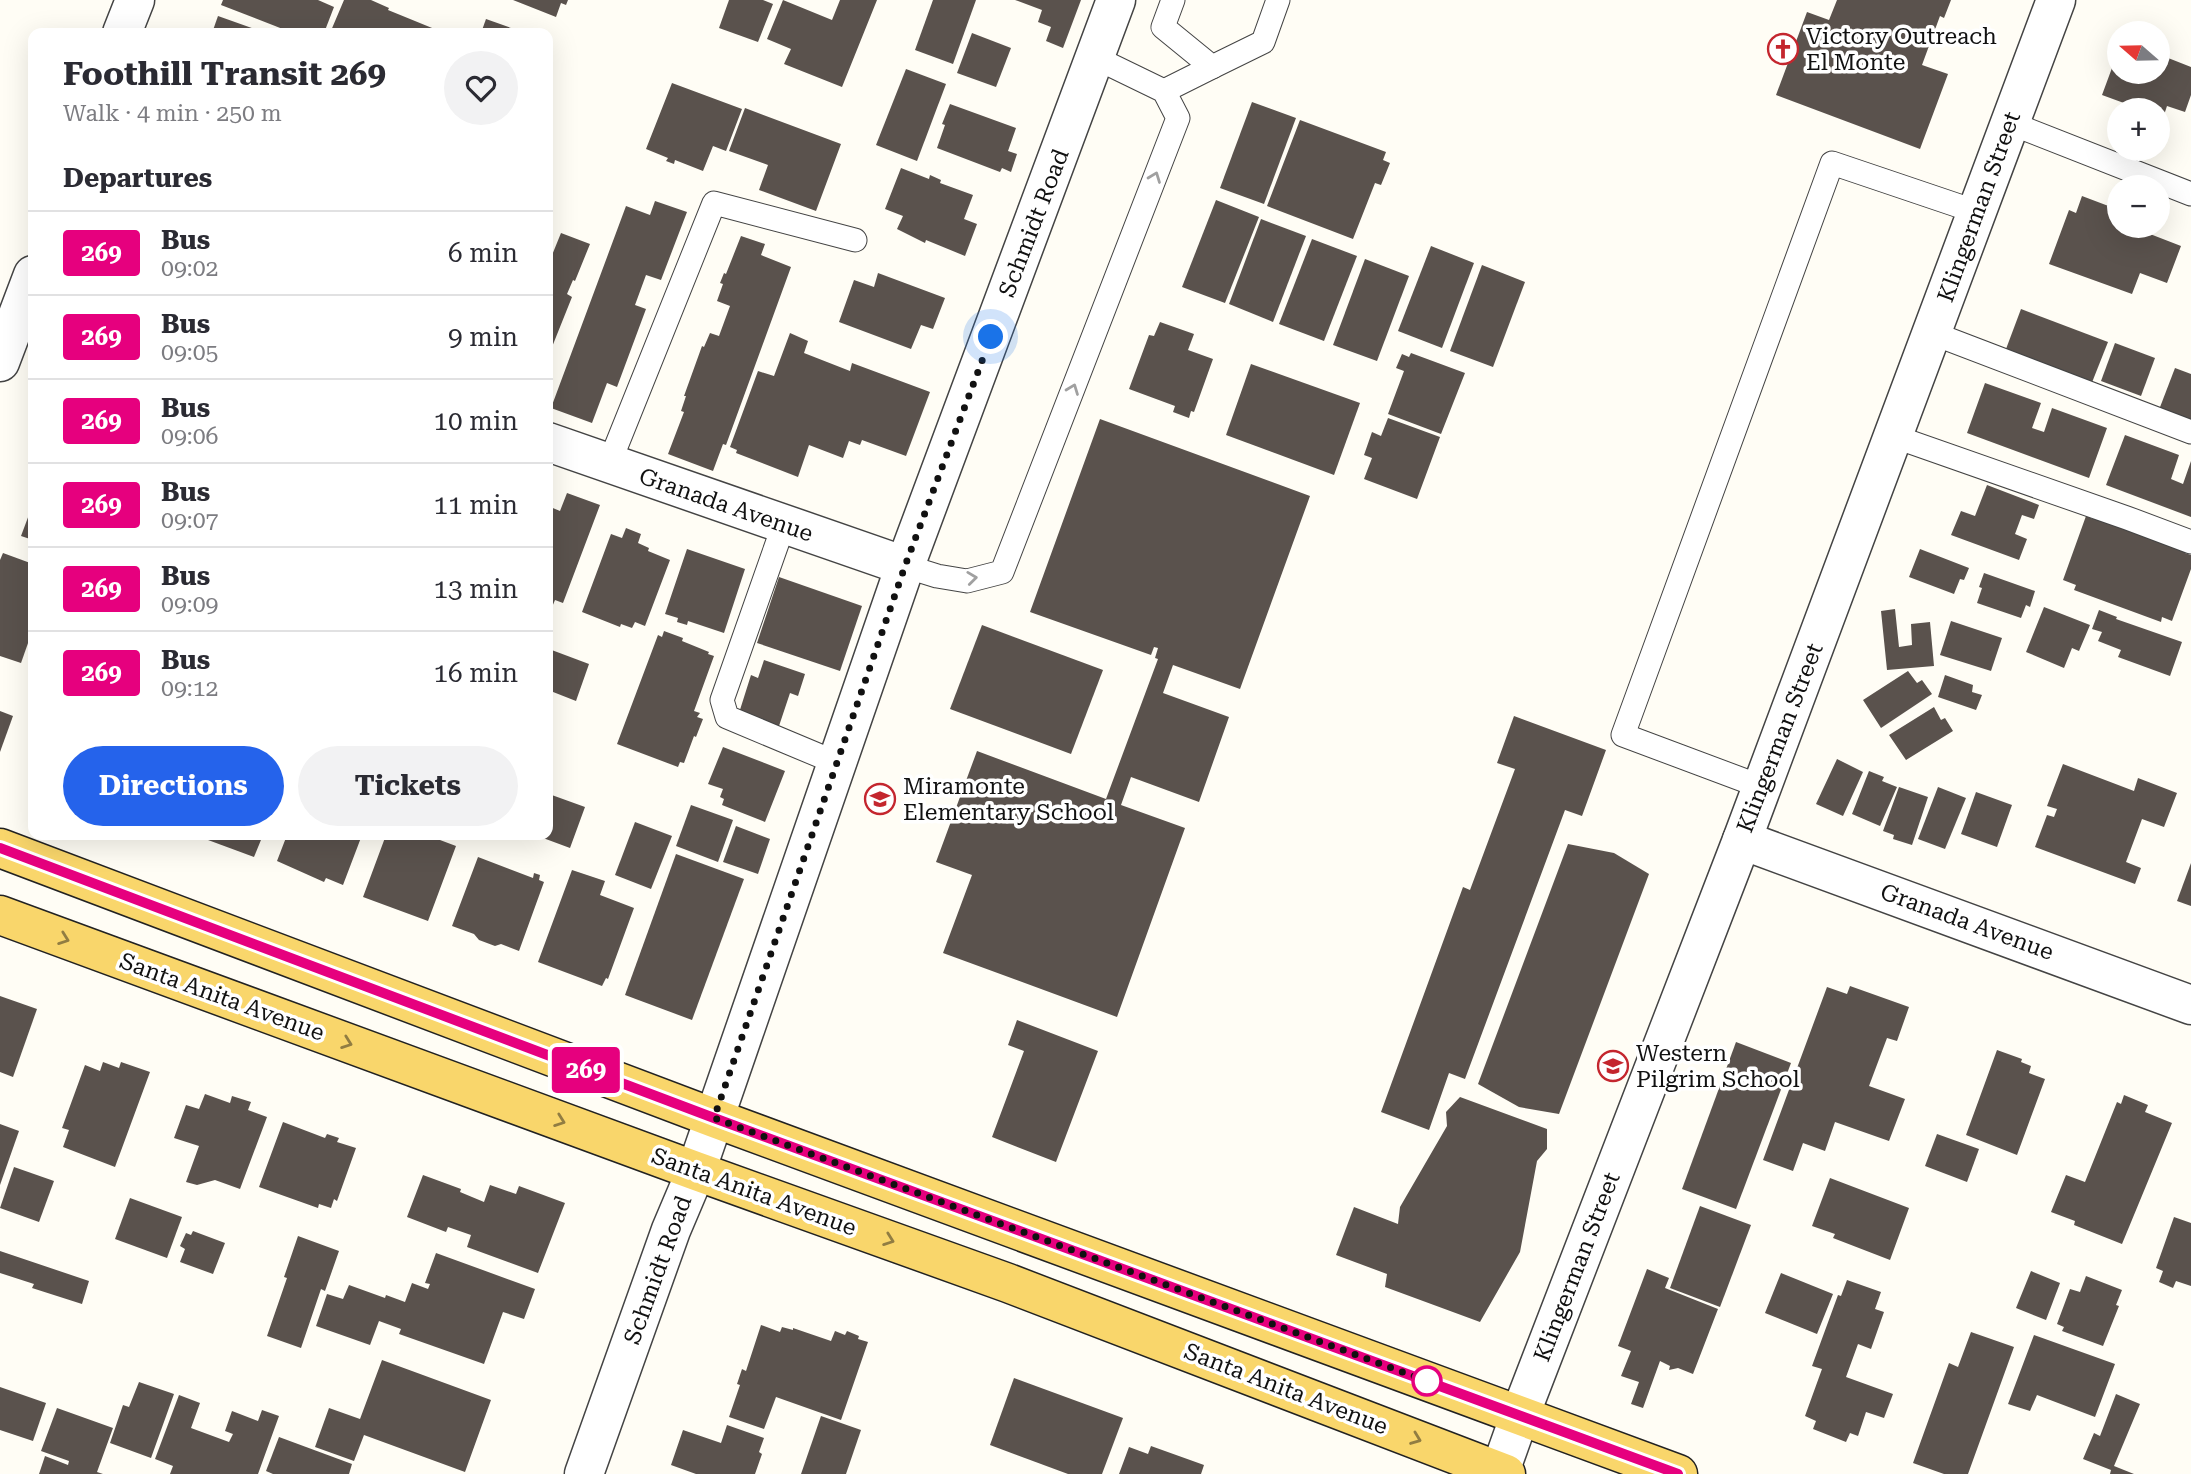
<!DOCTYPE html>
<html lang="en">
<head>
<meta charset="utf-8">
<style>
  body { margin:0; font-family:"Roboto Serif",serif; background:#f2f2f3; color:#2b2b33; height:100vh; display:flex; flex-direction:column; font-size:26px; white-space:nowrap }
  * { box-sizing:border-box; margin:0 }
  p { font-size:23px; color:#7c7c81 }
  .icon { flex:none; width:38px; height:38px; fill:none; stroke:currentColor; stroke-width:2; stroke-linecap:round; stroke-linejoin:round }
  .map { position:relative; flex:1; overflow:hidden }
  .details { position:absolute; left:28px; top:28px; width:525px; height:812px; display:flex; flex-direction:column; background:#fff; border-radius:14px; box-shadow:0 7px 28px #0002 }
  .details>* { flex:none }
  .badge { padding:0 14px; border-radius:5px; font-size:24px; line-height:46px }
  .needle { width:46px; rotate:290deg }
  .fabs { position:absolute; left:2107px; top:21px; display:grid; gap:14px }
  .fabs a { display:grid; place-items:center; width:63px; height:63px; border-radius:50%; background:#fff; box-shadow:0 7px 28px #0002; font-size:35px }
  .you { position:absolute; width:35px; height:35px; margin:-18px; border:5px solid #fff; border-radius:50%; background:#1a73e8; box-shadow:0 0 0 10px #1a73e833 }
  .map>.badge { position:absolute; translate:-50% -50%; box-shadow:0 0 0 4px #fff }
  h2 { padding:0 35px; font-size:26px; line-height:63px }
  .round { display:grid; place-items:center; flex:none; width:74px; height:74px; border-radius:37px; background:#f2f2f3 }
  .head { display:flex; align-items:center; justify-content:space-between; height:119px; padding:0 35px }
  h1 { font-size:33px; font-weight:700; line-height:52px }
  .button { display:flex; gap:14px; margin-top:auto; padding:14px 35px }
  .button a { flex:1; height:80px; border-radius:42px; background:#2563eb; color:#fff; font-size:28px; font-weight:700; line-height:80px; text-align:center }
  .button a+a { background:#f2f2f3; color:#2b2b33 }
  ul { padding:0; list-style:none }
  li { display:flex; align-items:center; gap:21px; height:84px; padding:0 35px; border-top:2px solid #e1e1e2 }
  li div { flex:1 }
  li b { display:block; font-size:26px }
  li em { font-style:normal }
  li .badge { min-width:77px; font-weight:700; text-align:center }
  .map>svg:first-child { display:block }
</style>
</head>
<body>
<div class="map">
<svg width="2191" height="1474" viewBox="0 0 2191 1474">
  <rect width="100%" height="100%" fill="#fffdf5"/>
  <g fill="#5a524d">
    <polygon points="223,0 318,0 334,7 324,33 293,33 221,5"/>
    <polygon points="344,0 371,0 389,8 388,10 437,30 436,33 330,33"/>
    <polygon points="513,0 568,0 566,5 561,3 556,17"/>
    <polygon points="729,0 763,0 773,4 758,42 719,28"/>
    <polygon points="783,0 832,20 840,0 877,0 842,87 784,64 791,49 767,39"/>
    <polygon points="933,0 976,0 953,64 915,50"/>
    <polygon points="1015,0 1081,0 1063,48 1046,41 1051,27 1038,22 1042,10"/>
    <polygon points="1837,0 1951,0 1944,18 1940,16 1922,65 1948,74 1920,149 1776,95 1807,12 1829,20"/>
    <polygon points="218,16 266,33 212,33"/>
    <polygon points="486,19 525,33 481,33"/>
    <polygon points="972,33 1011,48 996,87 957,73"/>
    <polygon points="2119,49 2119,72 2158,72 2158,54 2191,67 2191,95 2185,112 2167,106 2163,118 2158,116 2158,110 2143,110 2102,95"/>
    <polygon points="906,69 946,84 917,161 876,145"/>
    <polygon points="672,83 742,109 726,151 713,146 703,171 675,160 674,164 666,161 668,158 646,149"/>
    <polygon points="1252,102 1296,118 1264,204 1220,188"/>
    <polygon points="950,104 1016,128 1008,151 1017,154 1011,172 1002,168 1000,172 937,148 945,125 942,124"/>
    <polygon points="745,108 841,144 816,211 759,190 768,165 729,151"/>
    <polygon points="1300,120 1386,152 1383,160 1390,163 1381,185 1375,183 1353,239 1267,206"/>
    <polygon points="901,168 929,179 930,175 941,180 940,183 973,195 964,219 977,224 965,256 926,240 925,243 897,229 903,216 885,209"/>
    <polygon points="2082,196 2119,210 2119,226 2155,226 2157,229 2150,234 2181,246 2167,283 2140,273 2132,294 2049,264 2069,210 2076,213"/>
    <polygon points="1216,200 1259,217 1225,303 1182,287"/>
    <polygon points="655,201 687,212 661,280 646,275 635,305 646,309 617,387 607,383 592,423 551,408 626,206 650,215"/>
    <polygon points="1261,219 1306,236 1273,322 1229,304"/>
    <polygon points="561,233 590,244 575,281 573,280 567,294 572,297 550,352 548,351 548,265"/>
    <polygon points="741,236 765,244 761,255 791,267 726,445 723,444 713,471 668,454 684,412 681,411 686,396 684,396 702,346 704,347 710,333 719,336 730,306 717,301 723,284 720,283 724,273 726,274"/>
    <polygon points="1312,239 1357,256 1324,341 1279,324"/>
    <polygon points="1431,246 1474,263 1442,348 1398,331"/>
    <polygon points="1365,259 1409,276 1377,361 1333,345"/>
    <polygon points="1482,265 1525,282 1493,367 1450,351"/>
    <polygon points="878,273 945,298 933,329 921,325 911,349 839,322 854,280 874,287"/>
    <polygon points="2021,309 2108,342 2089,390 2003,357"/>
    <polygon points="1160,322 1194,334 1188,350 1213,359 1194,412 1191,411 1189,418 1173,412 1175,406 1129,389 1149,335 1154,336"/>
    <polygon points="790,333 808,341 804,353 850,371 852,363 930,392 906,456 862,440 860,445 849,441 843,458 809,445 798,477 736,453 737,450 730,447 758,371 774,376"/>
    <polygon points="2115,343 2155,358 2141,396 2101,381"/>
    <polygon points="1411,353 1465,373 1441,434 1388,414 1404,371 1396,368 1402,354 1409,357"/>
    <polygon points="1251,364 1360,403 1334,475 1226,435"/>
    <polygon points="2175,368 2191,374 2191,428 2157,415"/>
    <polygon points="1985,383 2041,403 2032,428 2044,432 2052,408 2107,428 2089,478 1967,433"/>
    <polygon points="1388,418 1440,437 1417,499 1364,479 1372,458 1364,455 1372,432 1381,436"/>
    <polygon points="1100,419 1310,496 1240,689 1173,665 1163,693 1229,717 1199,802 1131,777 1121,805 1185,828 1117,1017 943,953 972,875 936,862 977,751 1106,799 1158,659 1155,658 1158,648 1154,647 1151,655 1030,612"/>
    <polygon points="2125,435 2179,455 2171,479 2183,484 2191,461 2191,517 2106,485"/>
    <polygon points="1987,485 2039,505 2034,519 2022,515 2015,534 2027,539 2019,560 1951,535 1961,511 1975,516"/>
    <polygon points="567,493 600,505 563,603 555,600 550,612 548,611 548,506 560,511"/>
    <polygon points="33,504 33,540 21,536"/>
    <polygon points="2095,513 2187,546 2185,553 2191,555 2191,569 2172,621 2162,617 2161,622 2074,590 2076,585 2063,580 2086,516 2093,519"/>
    <polygon points="626,528 641,534 638,543 649,548 648,551 670,560 645,626 635,622 632,628 621,624 620,627 582,612 611,534 622,538"/>
    <polygon points="687,549 745,569 724,633 688,621 687,625 677,622 678,618 665,614"/>
    <polygon points="1920,549 1969,568 1964,580 1960,579 1954,594 1909,577"/>
    <polygon points="3,553 33,564 33,629 21,663 0,656 0,560"/>
    <polygon points="1984,573 2035,591 2030,607 2026,605 2021,618 1977,603 1982,588 1979,587"/>
    <polygon points="779,577 862,606 840,671 757,643"/>
    <polygon points="2044,607 2090,625 2079,651 2072,648 2064,668 2026,652"/>
    <polygon points="1895,609 1899,647 1912,645 1911,624 1930,622 1934,666 1887,670 1881,611"/>
    <polygon points="2099,610 2117,617 2116,619 2182,642 2170,676 2118,657 2121,650 2098,641 2102,632 2092,629"/>
    <polygon points="1951,621 2002,638 1991,671 1940,655"/>
    <polygon points="982,625 1103,670 1071,754 950,709"/>
    <polygon points="664,631 683,638 682,641 709,652 708,654 714,656 694,711 700,713 697,717 703,719 696,737 694,736 684,763 680,762 678,767 617,744 658,635 662,637"/>
    <polygon points="549,649 589,664 576,701 548,690"/>
    <polygon points="764,660 805,674 798,696 790,693 779,726 739,713 751,675 758,678"/>
    <polygon points="1908,671 1917,683 1922,680 1932,694 1881,728 1863,700"/>
    <polygon points="1945,675 1973,685 1972,692 1982,695 1976,710 1938,697"/>
    <polygon points="1934,707 1941,720 1945,718 1953,731 1906,760 1889,735"/>
    <polygon points="0,711 13,716 0,752"/>
    <polygon points="1514,716 1606,750 1582,816 1565,810 1465,1079 1449,1073 1429,1130 1381,1112 1463,887 1470,890 1515,769 1497,763"/>
    <polygon points="723,747 785,771 765,822 722,805 724,799 720,797 723,789 708,784"/>
    <polygon points="1837,759 1863,772 1843,816 1816,804"/>
    <polygon points="2063,764 2134,791 2138,778 2177,793 2164,827 2142,819 2126,862 2141,868 2135,884 2035,847 2047,815 2054,817 2057,809 2047,806"/>
    <polygon points="1869,771 1884,777 1882,781 1897,787 1880,826 1852,814"/>
    <polygon points="1899,787 1928,797 1912,845 1893,839 1894,835 1883,831"/>
    <polygon points="1938,787 1966,798 1945,849 1918,839"/>
    <polygon points="1976,792 2012,805 1997,847 1961,834"/>
    <polygon points="549,794 585,807 570,848 535,835 548,835"/>
    <polygon points="691,805 733,820 718,862 676,846"/>
    <polygon points="635,822 672,836 651,889 615,875"/>
    <polygon points="736,826 770,839 758,874 723,862"/>
    <polygon points="209,835 263,835 254,857 208,840"/>
    <polygon points="287,835 362,835 343,885 326,878 324,882 277,861"/>
    <polygon points="386,835 442,835 440,840 456,846 428,921 363,897"/>
    <polygon points="1568,844 1614,853 1649,874 1559,1114 1519,1107 1478,1084"/>
    <polygon points="676,854 744,879 692,1020 625,995"/>
    <polygon points="478,857 533,878 534,873 540,875 539,880 544,882 519,951 501,944 495,946 479,940 474,934 452,926"/>
    <polygon points="2191,863 2191,906 2177,901"/>
    <polygon points="572,870 605,881 600,895 634,908 608,979 606,978 602,986 538,962"/>
    <polygon points="1850,986 1909,1007 1897,1041 1887,1038 1869,1086 1905,1099 1889,1141 1835,1122 1825,1151 1803,1143 1793,1171 1763,1160 1827,987 1847,994"/>
    <polygon points="0,996 37,1009 13,1077 0,1072"/>
    <polygon points="1017,1020 1098,1051 1056,1162 992,1137 1024,1051 1008,1045"/>
    <polygon points="1736,1042 1791,1063 1736,1209 1682,1189"/>
    <polygon points="1997,1050 2022,1059 2021,1062 2031,1066 2029,1073 2045,1079 2017,1155 1966,1135"/>
    <polygon points="103,1062 119,1068 121,1062 150,1072 115,1167 63,1147 69,1130 62,1128 85,1065 100,1071"/>
    <polygon points="205,1094 230,1103 232,1096 251,1102 248,1110 267,1117 240,1189 215,1180 197,1185 186,1182 199,1146 174,1138 186,1105 199,1109"/>
    <polygon points="2124,1095 2148,1105 2145,1112 2172,1123 2122,1244 2074,1225 2075,1221 2051,1212 2066,1175 2085,1182 2117,1102 2121,1104"/>
    <polygon points="1460,1097 1547,1129 1547,1149 1537,1161 1520,1252 1480,1322 1385,1287 1387,1274 1336,1255 1354,1207 1398,1224 1400,1207 1447,1126 1446,1112"/>
    <polygon points="283,1122 325,1138 327,1134 339,1138 337,1142 356,1148 337,1201 334,1199 331,1208 319,1204 318,1208 259,1187"/>
    <polygon points="0,1124 19,1131 0,1185"/>
    <polygon points="1937,1134 1979,1149 1967,1182 1925,1166"/>
    <polygon points="14,1167 54,1181 39,1222 0,1208"/>
    <polygon points="423,1175 461,1189 460,1192 484,1202 490,1185 516,1194 519,1186 565,1203 538,1273 467,1247 471,1235 448,1227 446,1232 407,1217"/>
    <polygon points="1830,1178 1909,1208 1890,1260 1833,1238 1835,1234 1812,1226"/>
    <polygon points="130,1198 182,1217 167,1258 115,1239"/>
    <polygon points="1700,1206 1751,1225 1720,1307 1670,1288"/>
    <polygon points="2174,1217 2191,1223 2191,1286 2176,1281 2173,1288 2159,1282 2163,1271 2156,1268"/>
    <polygon points="193,1231 225,1243 213,1274 180,1262 185,1249 180,1246 186,1233 191,1235"/>
    <polygon points="298,1236 339,1251 325,1291 321,1289 301,1348 267,1336 287,1278 284,1277"/>
    <polygon points="0,1251 89,1281 82,1304 32,1288 34,1284 0,1273"/>
    <polygon points="436,1253 535,1289 524,1319 503,1312 484,1364 399,1334 401,1329 379,1321 370,1345 316,1326 327,1294 343,1299 349,1285 385,1298 386,1295 405,1302 412,1283 428,1289 430,1284 425,1283"/>
    <polygon points="1647,1269 1669,1278 1665,1288 1718,1309 1693,1374 1678,1368 1669,1370 1670,1366 1660,1361 1643,1408 1631,1404 1639,1382 1621,1376 1631,1351 1618,1346"/>
    <polygon points="2031,1271 2060,1283 2046,1320 2016,1308"/>
    <polygon points="1781,1273 1833,1294 1817,1334 1765,1313"/>
    <polygon points="2086,1276 2122,1290 2116,1305 2119,1306 2103,1346 2062,1331 2064,1327 2057,1324 2070,1289 2080,1292"/>
    <polygon points="1847,1280 1881,1292 1875,1309 1884,1312 1871,1349 1858,1344 1846,1377 1893,1394 1884,1418 1866,1412 1858,1436 1850,1433 1846,1442 1813,1429 1816,1421 1805,1416 1822,1369 1812,1366 1838,1295 1841,1296"/>
    <polygon points="761,1325 780,1332 782,1327 793,1330 793,1328 831,1341 835,1331 845,1335 847,1331 859,1336 858,1339 868,1342 841,1420 776,1397 764,1429 729,1417 740,1385 737,1384 742,1369 746,1371"/>
    <polygon points="1971,1332 2014,1347 1968,1474 1944,1474 1913,1463 1949,1363 1958,1367"/>
    <polygon points="2034,1335 2115,1364 2095,1417 2037,1395 2030,1411 2008,1404"/>
    <polygon points="382,1360 491,1400 465,1472 364,1435 354,1461 315,1447 329,1408 360,1419"/>
    <polygon points="1014,1378 1123,1418 1102,1474 1068,1474 990,1445"/>
    <polygon points="139,1382 174,1394 151,1458 110,1443 123,1405 129,1407"/>
    <polygon points="0,1387 46,1403 33,1441 0,1430"/>
    <polygon points="2116,1394 2140,1404 2114,1466 2134,1474 2110,1474 2111,1470 2083,1459 2094,1433 2100,1436"/>
    <polygon points="179,1395 200,1403 191,1428 229,1442 233,1434 225,1431 232,1411 258,1421 262,1410 279,1416 258,1474 170,1474 173,1466 155,1459"/>
    <polygon points="57,1408 113,1428 97,1472 103,1474 39,1474 45,1456 68,1465 69,1461 41,1451"/>
    <polygon points="821,1416 861,1430 846,1474 801,1474"/>
    <polygon points="727,1425 764,1438 759,1452 762,1454 755,1474 696,1474 671,1465 683,1430 721,1443"/>
    <polygon points="279,1437 352,1464 349,1474 273,1474 266,1471"/>
    <polygon points="1151,1446 1204,1465 1201,1474 1119,1474 1129,1447 1148,1454"/>
  </g>
  <g fill="none" stroke-linecap="round" stroke-linejoin="round">
    <g stroke="#444" stroke-width="25">
      <g id="service">
        <polyline points="1173,0 1163,27 1212,67 1263,42 1278,0"/>
        <polyline points="1164,91 1212,67"/>
        <polyline points="2010,123 2191,194"/>
        <polyline points="1932,333 2191,432"/>
        <polyline points="1893,436 2127,518 2191,542"/>
        <polyline points="609,464 714,203 855,240"/>
        <polyline points="784,524 722,700 727,717 837,763"/>
        <polyline points="905,566 937,576 967,581 1002,572 1178,118 1164,91 1096,58"/>
        <polyline points="1762,787 1623,735 1832,163 1977,212"/>
      </g>
    </g>
    <g stroke="#444" stroke-width="41">
      <g id="minor">
        <polyline points="548,442 905,566"/>
        <polyline points="1742,840 2191,1005"/>
        <polyline points="584,1474 671,1230 696,1171 905,566 1116,0"/>
      </g>
    </g>
    <g stroke="#444" stroke-width="41">
      <g id="tertiary">
        <polyline points="122,33 135,0"/>
        <polyline points="0,362 33,275"/>
        <polyline points="1499,1474 1520,1415 1742,840 2056,0"/>
      </g>
    </g>
    <g stroke="#222" stroke-width="41">
      <g id="primary">
        <polyline points="0,848 714,1118 1678,1474"/>
        <polyline points="0,915 696,1171 1008,1283 1506,1474"/>
      </g>
    </g>
    <use href="#service" stroke="#fff" stroke-width="23"/>
    <use href="#minor" stroke="#fff" stroke-width="38"/>
    <use href="#tertiary" stroke="#fff" stroke-width="38"/>
    <use href="#primary" stroke="#f9d66b" stroke-width="38"/>
  </g>
  <defs><path id="oneway-chevron" d="M-2-3.5L2.5 0L-2 3.5" fill="none" stroke-width="1.6" stroke-linecap="round" stroke-linejoin="round" transform="scale(1.75)"/></defs>
  <g stroke="#a0a0a0">
    <use href="#oneway-chevron" transform="translate(1155 177) rotate(-69)"/>
    <use href="#oneway-chevron" transform="translate(1073 389) rotate(-69)"/>
    <use href="#oneway-chevron" transform="translate(972 578) rotate(-7)"/>
  </g>
  <g stroke="#917d42">
    <use href="#oneway-chevron" transform="translate(64 939) rotate(20)"/>
    <use href="#oneway-chevron" transform="translate(347 1043) rotate(20)"/>
    <use href="#oneway-chevron" transform="translate(560 1121) rotate(20)"/>
    <use href="#oneway-chevron" transform="translate(889 1240) rotate(20)"/>
    <use href="#oneway-chevron" transform="translate(1416 1439) rotate(21)"/>
  </g>
  <g fill="none" stroke-linecap="round" stroke-linejoin="round">
    <g stroke="#fff" stroke-width="16">
      <polyline id="line" points="0,848 714,1118 1678,1474"/>
    </g>
    <use href="#line" stroke="#e6007e" stroke-width="10"/>
    <polyline stroke="#111" stroke-width="7" stroke-dasharray="0 12.6" points="991,337 905,566 714,1118 1427,1381"/>
  </g>
  <defs>
    <g id="church-ring" transform="scale(1.575)"><circle r="9.5" fill="#fff" stroke="#c4262e" stroke-width="1.5"/><path d="M-1.2-6h2.4v3.5h3.3v2.4h-3.3V6h-2.4V-.1h-3.3v-2.4h3.3Z" fill="#c4262e"/></g>
    <g id="school-ring" transform="scale(1.575)"><circle r="9.5" fill="#fff" stroke="#c4262e" stroke-width="1.5"/><path d="M0-5L7-2L0 1L-7-2ZM-4 1L0 2.5L4 1V4Q0 6-4 4Z" fill="#c4262e"/></g>
  </defs>
  <g fill-rule="evenodd">
    <use href="#church-ring" x="1783" y="49"/>
    <use href="#school-ring" x="880" y="799"/>
    <use href="#school-ring" x="1613" y="1066"/>
  </g>
  <circle fill="#fff" stroke="#e6007e" stroke-width="3.5" cx="1427" cy="1381" r="14"/>
  <g text-anchor="middle" dominant-baseline="central" stroke-width="7" stroke-linejoin="round" paint-order="stroke">
    <g font-size="23" fill="#111" stroke="#fff" text-anchor="start">
      <text x="1806" y="36">Victory Outreach<tspan x="1806" dy="26">El Monte</tspan></text>
      <text x="903" y="786">Miramonte<tspan x="903" dy="26">Elementary School</tspan></text>
      <text x="1636" y="1053">Western<tspan x="1636" dy="26">Pilgrim School</tspan></text>
    </g>
    <g font-size="23" fill="#111" stroke="#fff">
      <text transform="translate(1979 207) rotate(-70)">Klingerman Street</text>
      <text transform="translate(1034 223) rotate(-69)">Schmidt Road</text>
      <text transform="translate(726 505) rotate(19)">Granada Avenue</text>
      <text transform="translate(1780 738) rotate(-69)">Klingerman Street</text>
      <text transform="translate(1967 922) rotate(20)">Granada Avenue</text>
      <text transform="translate(222 997) rotate(20)">Santa Anita Avenue</text>
      <text transform="translate(754 1192) rotate(20)">Santa Anita Avenue</text>
      <text transform="translate(1577 1267) rotate(-69)">Klingerman Street</text>
      <text transform="translate(658 1270) rotate(-70)">Schmidt Road</text>
      <text transform="translate(1286 1389) rotate(21)">Santa Anita Avenue</text>
    </g>
  </g>
</svg>
<div class="fabs">
<a><svg class="needle" viewBox="-14 -14 28 28"><path d="M0-13l5 13h-10z" fill="#e53935"/><path d="M0 13l5-13h-10z" fill="#7c7c81"/></svg></a>
<a>+</a>
<a>−</a>
</div>
<div class="you" style="left:991px;top:337px"></div>
<b class="badge" style="left:586px;top:1070px;background:#e6007e;color:#fff">269</b>
<section class="details">
<div class="head"><div><h1>Foothill Transit 269</h1><p>Walk · 4 min · 250 m</p></div><a class="round"><svg class="icon" aria-label="heart" viewBox="0 0 24 24"><path d="M12 20l-8-8c-3-5 5-10 8-4 3-6 11-1 8 4z"/></svg></a></div>
<h2>Departures</h2>
<ul>
<li><span class="badge" style="background:#e6007e;color:#fff">269</span><div><b>Bus</b><p>09:02</p></div><em>6 min</em></li>
<li><span class="badge" style="background:#e6007e;color:#fff">269</span><div><b>Bus</b><p>09:05</p></div><em>9 min</em></li>
<li><span class="badge" style="background:#e6007e;color:#fff">269</span><div><b>Bus</b><p>09:06</p></div><em>10 min</em></li>
<li><span class="badge" style="background:#e6007e;color:#fff">269</span><div><b>Bus</b><p>09:07</p></div><em>11 min</em></li>
<li><span class="badge" style="background:#e6007e;color:#fff">269</span><div><b>Bus</b><p>09:09</p></div><em>13 min</em></li>
<li><span class="badge" style="background:#e6007e;color:#fff">269</span><div><b>Bus</b><p>09:12</p></div><em>16 min</em></li>
</ul>
<div class="button"><a>Directions</a><a>Tickets</a></div>
</section>
</div>
</body>
</html>
